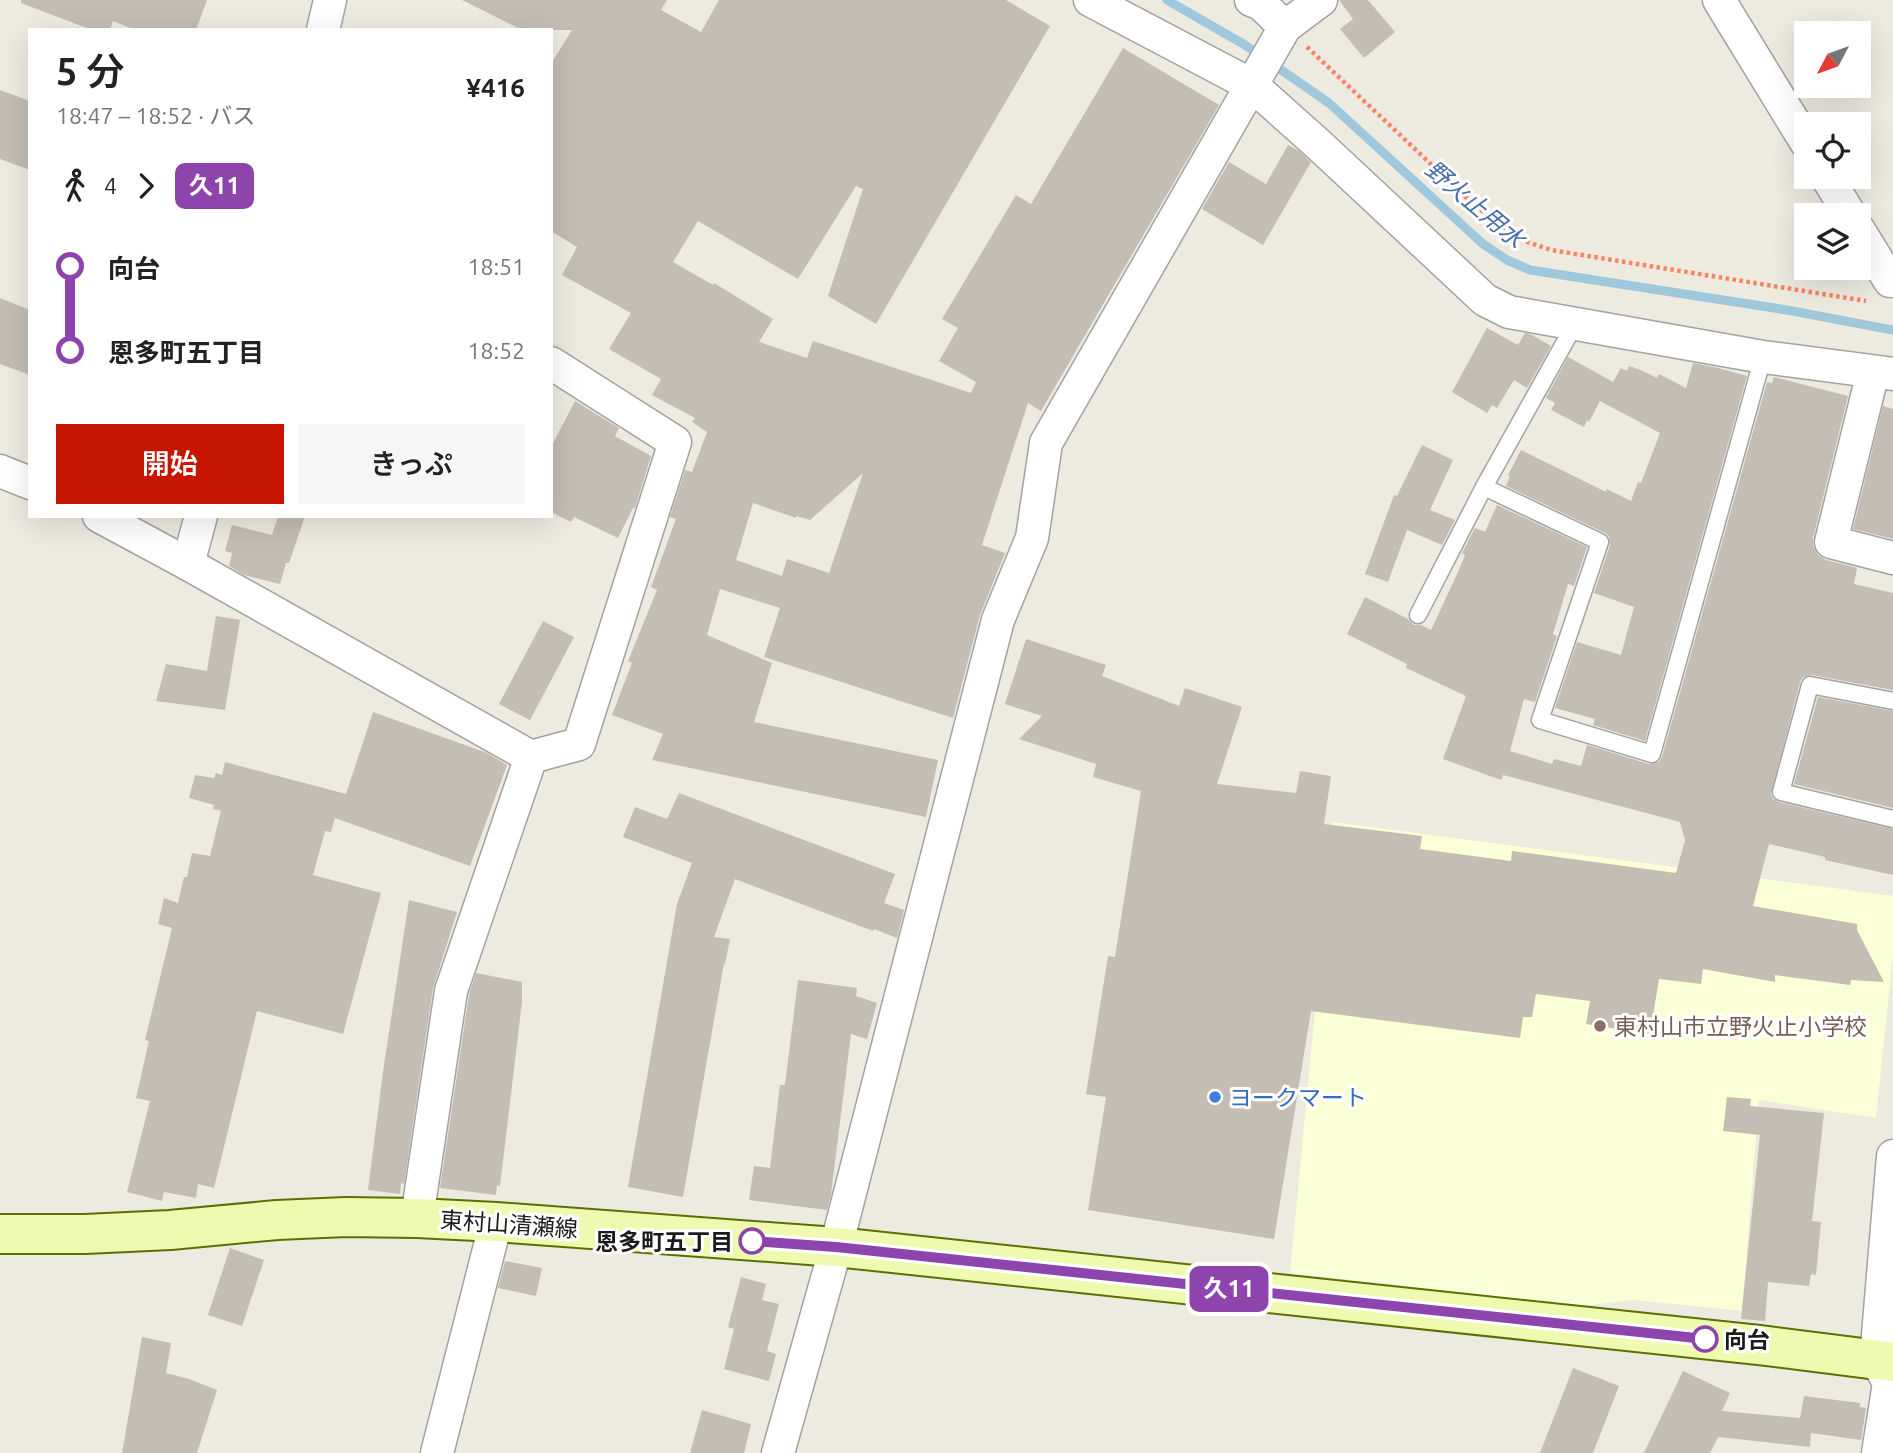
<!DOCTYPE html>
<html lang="ja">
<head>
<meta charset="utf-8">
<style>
  body { margin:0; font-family:Ubuntu,"Noto Sans JP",sans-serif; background:#f6f6f6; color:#222; height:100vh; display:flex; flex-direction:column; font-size:26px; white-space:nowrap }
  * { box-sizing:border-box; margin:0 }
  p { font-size:23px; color:#767676 }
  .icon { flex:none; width:38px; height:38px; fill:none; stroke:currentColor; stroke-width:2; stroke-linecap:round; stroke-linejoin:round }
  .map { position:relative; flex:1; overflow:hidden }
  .panel { position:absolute; left:28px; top:28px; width:525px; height:490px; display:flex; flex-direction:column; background:#fff; border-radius:0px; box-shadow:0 7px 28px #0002 }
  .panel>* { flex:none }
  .badge { padding:0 14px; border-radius:10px; font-size:24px; line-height:46px }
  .needle { width:46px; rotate:229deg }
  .fabs { position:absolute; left:1794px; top:21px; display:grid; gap:14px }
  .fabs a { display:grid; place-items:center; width:77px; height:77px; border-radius:0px; background:#fff; box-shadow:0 7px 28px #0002; font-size:35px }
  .map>.badge { position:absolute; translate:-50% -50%; box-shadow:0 0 0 4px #fff }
  .legs { display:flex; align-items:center; gap:10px; height:77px; padding:0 28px; font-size:23px }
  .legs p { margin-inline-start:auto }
  .overview { display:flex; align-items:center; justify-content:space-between; height:119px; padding:0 28px }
  h1 { font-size:38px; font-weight:600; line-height:52px }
  .action { display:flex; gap:14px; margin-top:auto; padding:14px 28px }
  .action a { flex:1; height:80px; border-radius:0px; background:#c61500; color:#fff; font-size:28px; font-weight:600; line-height:80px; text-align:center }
  .action a+a { background:#f6f6f6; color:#222 }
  ul { padding:0 28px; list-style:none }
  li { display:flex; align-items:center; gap:24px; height:84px; font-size:26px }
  li i { display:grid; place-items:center; width:10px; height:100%; margin:0 9px; background:currentColor }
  li i::after { content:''; width:18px; height:18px; margin:-9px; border:5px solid; border-radius:50%; background:#fff }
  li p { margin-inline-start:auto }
  li:first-child i { background:linear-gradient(#0000 50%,currentColor 0) }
  li:last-child i { background:linear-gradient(currentColor 50%,#0000 0) }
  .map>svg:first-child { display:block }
</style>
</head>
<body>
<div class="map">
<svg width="1893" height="1453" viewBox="0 0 1893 1453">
  <rect width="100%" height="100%" fill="#edeae0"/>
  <polygon fill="#fbffd7" points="1333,822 1893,896 1893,954 1876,1118 1759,1100 1742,1311 1634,1300 1581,1306 1290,1273"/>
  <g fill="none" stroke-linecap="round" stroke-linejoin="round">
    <polyline stroke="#9fc8dc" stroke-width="9" points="1167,0 1245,45 1329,103 1483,244 1507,260 1530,270 1787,310 1893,330"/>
  </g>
  <g fill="#c4bdb3" fill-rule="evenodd">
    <polygon points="21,0 207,0 196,30 135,30 113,21 110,30 92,30 21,3"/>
    <path d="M462,0h205l-6,10 40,22 18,-32h287l44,26 -174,298 -48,-28 35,-107 -7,-3 -58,93 -100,-58 -25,41 40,23 1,-2 59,36 -14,23 48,16 6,-17 158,52 5,-11 -37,-21 19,-33 -16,-9 74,-124 15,9 92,-156 96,57 -178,306 -13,-8 -46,142 23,8 -25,62 -27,103 -189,-61 16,-49 -60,-19 -13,46 65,28 -18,59 184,38 -12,57 -274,-57 11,-26 -51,-19 20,-52 -4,-2 29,-71 -6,-3 25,-68 -6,-2 15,-47 7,2 15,-40 -15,-10 3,-4 -43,-23 9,-16 -52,-30 22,-36 -69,-38 15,-28 -26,-16v-167l21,-34h-50zM863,473l-34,100 -42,-14 -5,17 -46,-16 17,-57 43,15v-2l14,4z"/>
    <polygon points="1339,0 1368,0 1395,32 1364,58 1340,29 1353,19"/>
    <polygon points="0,90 30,101 30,170 0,159"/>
    <polygon points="1288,145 1299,151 1311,162 1263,245 1202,209 1229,162 1266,184"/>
    <polygon points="0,298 30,310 30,375 0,364"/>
    <polygon points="1487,328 1518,345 1525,333 1532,335 1551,346 1527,388 1514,380 1497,408 1492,405 1487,413 1452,392"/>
    <polygon points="1568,357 1613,382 1621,368 1627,371 1629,366 1641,370 1657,378 1659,374 1686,388 1693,363 1718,368 1747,376 1645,741 1593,725 1595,719 1555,708 1577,642 1621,655 1634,607 1594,593 1610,545 1609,536 1605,533 1506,486 1510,476 1508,475 1521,450 1606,492 1607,489 1631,501 1638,482 1641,483 1660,433 1600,401 1589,422 1587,420 1584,427 1551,410 1555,403 1546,398"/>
    <polygon points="1774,377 1848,396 1813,538 1813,546 1818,555 1826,560 1857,568 1854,584 1893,593 1893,690 1812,675 1803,677 1800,682 1771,794 1773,799 1779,802 1893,829 1893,875 1825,860 1825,857 1769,844 1753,906 1857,924 1857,930 1884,982 1851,980 1850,985 1775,975 1775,982 1703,969 1701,984 1659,979 1650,1034 1586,1024 1590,1001 1536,994 1532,1017 1523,1017 1520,1038 1311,1011 1274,1239 1088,1210 1106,1097 1086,1094 1108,956 1115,957 1141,791 1093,777 1096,764 1019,739 1042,716 1005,704 1026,639 1106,665 1102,676 1179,706 1185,688 1242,707 1217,784 1296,793 1300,771 1331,776 1324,824 1422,836 1420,849 1511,861 1512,851 1676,873 1685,840 1680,822 1503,775 1501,780 1443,759 1466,696 1406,668 1407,664 1347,634 1365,597 1408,619 1414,625 1421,625 1431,630 1459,570 1465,555 1462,553 1475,528 1485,532 1497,505 1587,547 1574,586 1568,584 1553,634 1557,636 1535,702 1524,699 1510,751 1552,764 1554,759 1581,766 1587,745 1649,764 1659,762 1662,757 1767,382 1772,383"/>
    <polygon points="575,401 619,428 615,436 651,456 635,508 633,508 618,538 574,517 571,522 551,512 551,447"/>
    <polygon points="1883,406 1893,409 1893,539 1853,529"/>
    <polygon points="1422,445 1453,460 1430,510 1455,520 1442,545 1407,530 1388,582 1365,574 1394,495 1397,496"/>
    <polygon points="278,516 305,516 289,563 286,563 280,584 244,575 229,566 232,553 225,551 232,525 272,535"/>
    <polygon points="216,616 240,620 225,710 156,701 166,664 207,671"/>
    <polygon points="543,621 574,637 530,720 499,704"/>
    <polygon points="1818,697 1893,711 1893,808 1794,784"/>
    <polygon points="373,712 487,753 507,765 470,866 335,818 331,832 325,831 313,875 381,893 343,1034 257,1011 214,1188 198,1184 196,1198 164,1192 162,1201 127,1192 150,1101 136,1098 149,1041 145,1040 172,928 158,924 164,898 178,903 184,877 187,877 192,853 210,856 221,811 213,809 214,805 189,798 195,775 214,778 216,773 222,775 225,762 346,794"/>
    <polygon points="679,793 895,874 884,903 904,910 897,938 874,929 873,931 735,879 714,937 730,939 725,964 724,963 683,1197 628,1187 677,904 692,863 623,837 635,807 667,819"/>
    <polygon points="409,900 457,912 433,988 404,1184 401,1183 400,1194 368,1190 383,1072"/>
    <polygon points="476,973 522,982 522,1002 500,1186 497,1185 496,1195 440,1188 469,995"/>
    <polygon points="798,980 857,988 856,996 877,1003 867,1039 851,1034 831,1194 827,1210 749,1200 754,1166 770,1168 780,1085 785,1085"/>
    <polygon points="1727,1097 1751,1099 1750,1106 1824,1113 1812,1221 1821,1222 1816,1275 1811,1274 1809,1286 1768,1282 1765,1321 1741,1319 1760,1135 1723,1131"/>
    <polygon points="230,1248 264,1260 242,1326 208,1315"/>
    <polygon points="505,1261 542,1268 536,1296 498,1288"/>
    <polygon points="741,1277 766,1284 762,1300 779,1304 767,1351 776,1354 769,1381 724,1369 734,1329 728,1327"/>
    <polygon points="142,1337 171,1343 166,1373 189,1379 217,1390 197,1453 122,1453"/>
    <polygon points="1573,1368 1619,1386 1593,1453 1540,1453"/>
    <polygon points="1683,1371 1730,1393 1722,1411 1800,1418 1804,1396 1860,1403 1860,1407 1866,1408 1861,1440 1811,1433 1810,1447 1718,1437 1710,1453 1644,1453"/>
    <polygon points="702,1410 751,1424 744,1453 690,1453"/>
  </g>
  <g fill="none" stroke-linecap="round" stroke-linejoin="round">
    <g stroke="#a2a2a2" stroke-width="19">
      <g id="service">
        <polyline points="1484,487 1600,542 1540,720 1652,754 1763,357"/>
        <polyline points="1418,615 1484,487 1575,324"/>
        <polyline points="1893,701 1810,685 1781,792 1893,819"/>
      </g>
    </g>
    <g stroke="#a2a2a2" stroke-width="35">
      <g id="minor">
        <polyline points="1090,0 1253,86 1319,145 1485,300 1509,312 1763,357 1893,374"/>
        <polyline points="1251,0 1261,4 1285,27"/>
        <polyline points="1719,0 1806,142"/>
        <polyline points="323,30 330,0"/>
        <polyline points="1827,177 1850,215"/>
        <polyline points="1858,229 1890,281"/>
        <polyline points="1873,372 1831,542 1893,558"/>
        <polyline points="0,471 30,483"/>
        <polyline points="99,516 188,564 531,757 451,991 417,1218"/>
        <polyline points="188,564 201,516"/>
        <polyline points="531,757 579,744 675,442 551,363"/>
        <polyline points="437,1453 496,1222"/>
        <polyline points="778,1453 836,1247 998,620 1032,538 1046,443 1285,27 1321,0"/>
        <polyline points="1878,1453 1889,1383 1876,1359 1893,1156"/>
      </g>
    </g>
    <g stroke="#597102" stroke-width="42">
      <polyline id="secondary" points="0,1234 85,1234 170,1230 277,1220 346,1217 417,1218 496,1222 836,1247 1759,1345 1893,1362"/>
    </g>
    <polyline stroke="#fc8261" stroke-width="4.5" stroke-dasharray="3.5 3.5" stroke-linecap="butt" points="1307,47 1472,203 1519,239 1551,250 1866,301"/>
    <use href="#service" stroke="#fff" stroke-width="16"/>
    <use href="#minor" stroke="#fff" stroke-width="32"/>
    <use href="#secondary" stroke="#effab0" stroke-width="38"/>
  </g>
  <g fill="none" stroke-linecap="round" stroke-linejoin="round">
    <g stroke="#fff" stroke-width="16">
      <polyline id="line-1" points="752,1241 836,1247 1705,1339"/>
    </g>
    <use href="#line-1" stroke="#8e44ad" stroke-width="10"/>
  </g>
  <circle fill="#8d6e63" stroke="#fff" stroke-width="2.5" cx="1600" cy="1026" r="7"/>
  <circle fill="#3f7fe0" stroke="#fff" stroke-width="2.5" cx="1215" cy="1097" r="7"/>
  <g fill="#fff" stroke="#8e44ad" stroke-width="3.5">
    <circle cx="752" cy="1241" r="12"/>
    <circle cx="1705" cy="1339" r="12"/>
  </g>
  <g text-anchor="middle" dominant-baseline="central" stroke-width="6" stroke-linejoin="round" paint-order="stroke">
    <g font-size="23" fill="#785e54" stroke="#fff" text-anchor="start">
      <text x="1614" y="1026">東村山市立野火止小学校</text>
    </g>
    <g font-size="23" fill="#366cbe" stroke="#fff" text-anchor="start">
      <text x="1229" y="1097">ヨークマート</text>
    </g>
    <g font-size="23" fill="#1b1b1b" stroke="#fff">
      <text transform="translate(509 1224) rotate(4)">東村山清瀬線</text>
    </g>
    <g font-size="23" font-weight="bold" fill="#1b1b1b" stroke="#fff" text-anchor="end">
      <text x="733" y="1241">恩多町五丁目</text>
      <text x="1724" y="1339" text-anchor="start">向台</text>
    </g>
    <g font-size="24" font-style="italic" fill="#476eab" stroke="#fff">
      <text transform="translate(1475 204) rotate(40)">野火止用水</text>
    </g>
  </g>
</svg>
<div class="fabs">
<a><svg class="needle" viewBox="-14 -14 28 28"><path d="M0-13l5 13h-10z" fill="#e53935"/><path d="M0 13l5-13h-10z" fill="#767676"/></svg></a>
<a><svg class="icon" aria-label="locate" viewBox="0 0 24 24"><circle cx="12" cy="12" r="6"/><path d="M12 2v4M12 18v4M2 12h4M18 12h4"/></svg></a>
<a><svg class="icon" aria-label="layers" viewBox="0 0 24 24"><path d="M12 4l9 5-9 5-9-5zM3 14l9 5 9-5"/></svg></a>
</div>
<b class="badge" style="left:1229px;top:1289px;background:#8e44ad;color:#fff">久11</b>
<section class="panel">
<div class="overview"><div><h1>5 分</h1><p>18:47 – 18:52 · バス</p></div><b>¥416</b></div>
<div class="legs"><svg class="icon" aria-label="walk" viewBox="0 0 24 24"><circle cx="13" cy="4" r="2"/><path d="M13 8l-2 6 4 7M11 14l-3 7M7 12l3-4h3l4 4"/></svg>4<svg class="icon" aria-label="forward" viewBox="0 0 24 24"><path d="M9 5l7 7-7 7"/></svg><b class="badge" style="background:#8e44ad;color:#fff">久11</b></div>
<ul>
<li><i style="color:#8e44ad"></i><b>向台</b><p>18:51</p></li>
<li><i style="color:#8e44ad"></i><b>恩多町五丁目</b><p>18:52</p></li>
</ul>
<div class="action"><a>開始</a><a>きっぷ</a></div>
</section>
</div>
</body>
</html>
